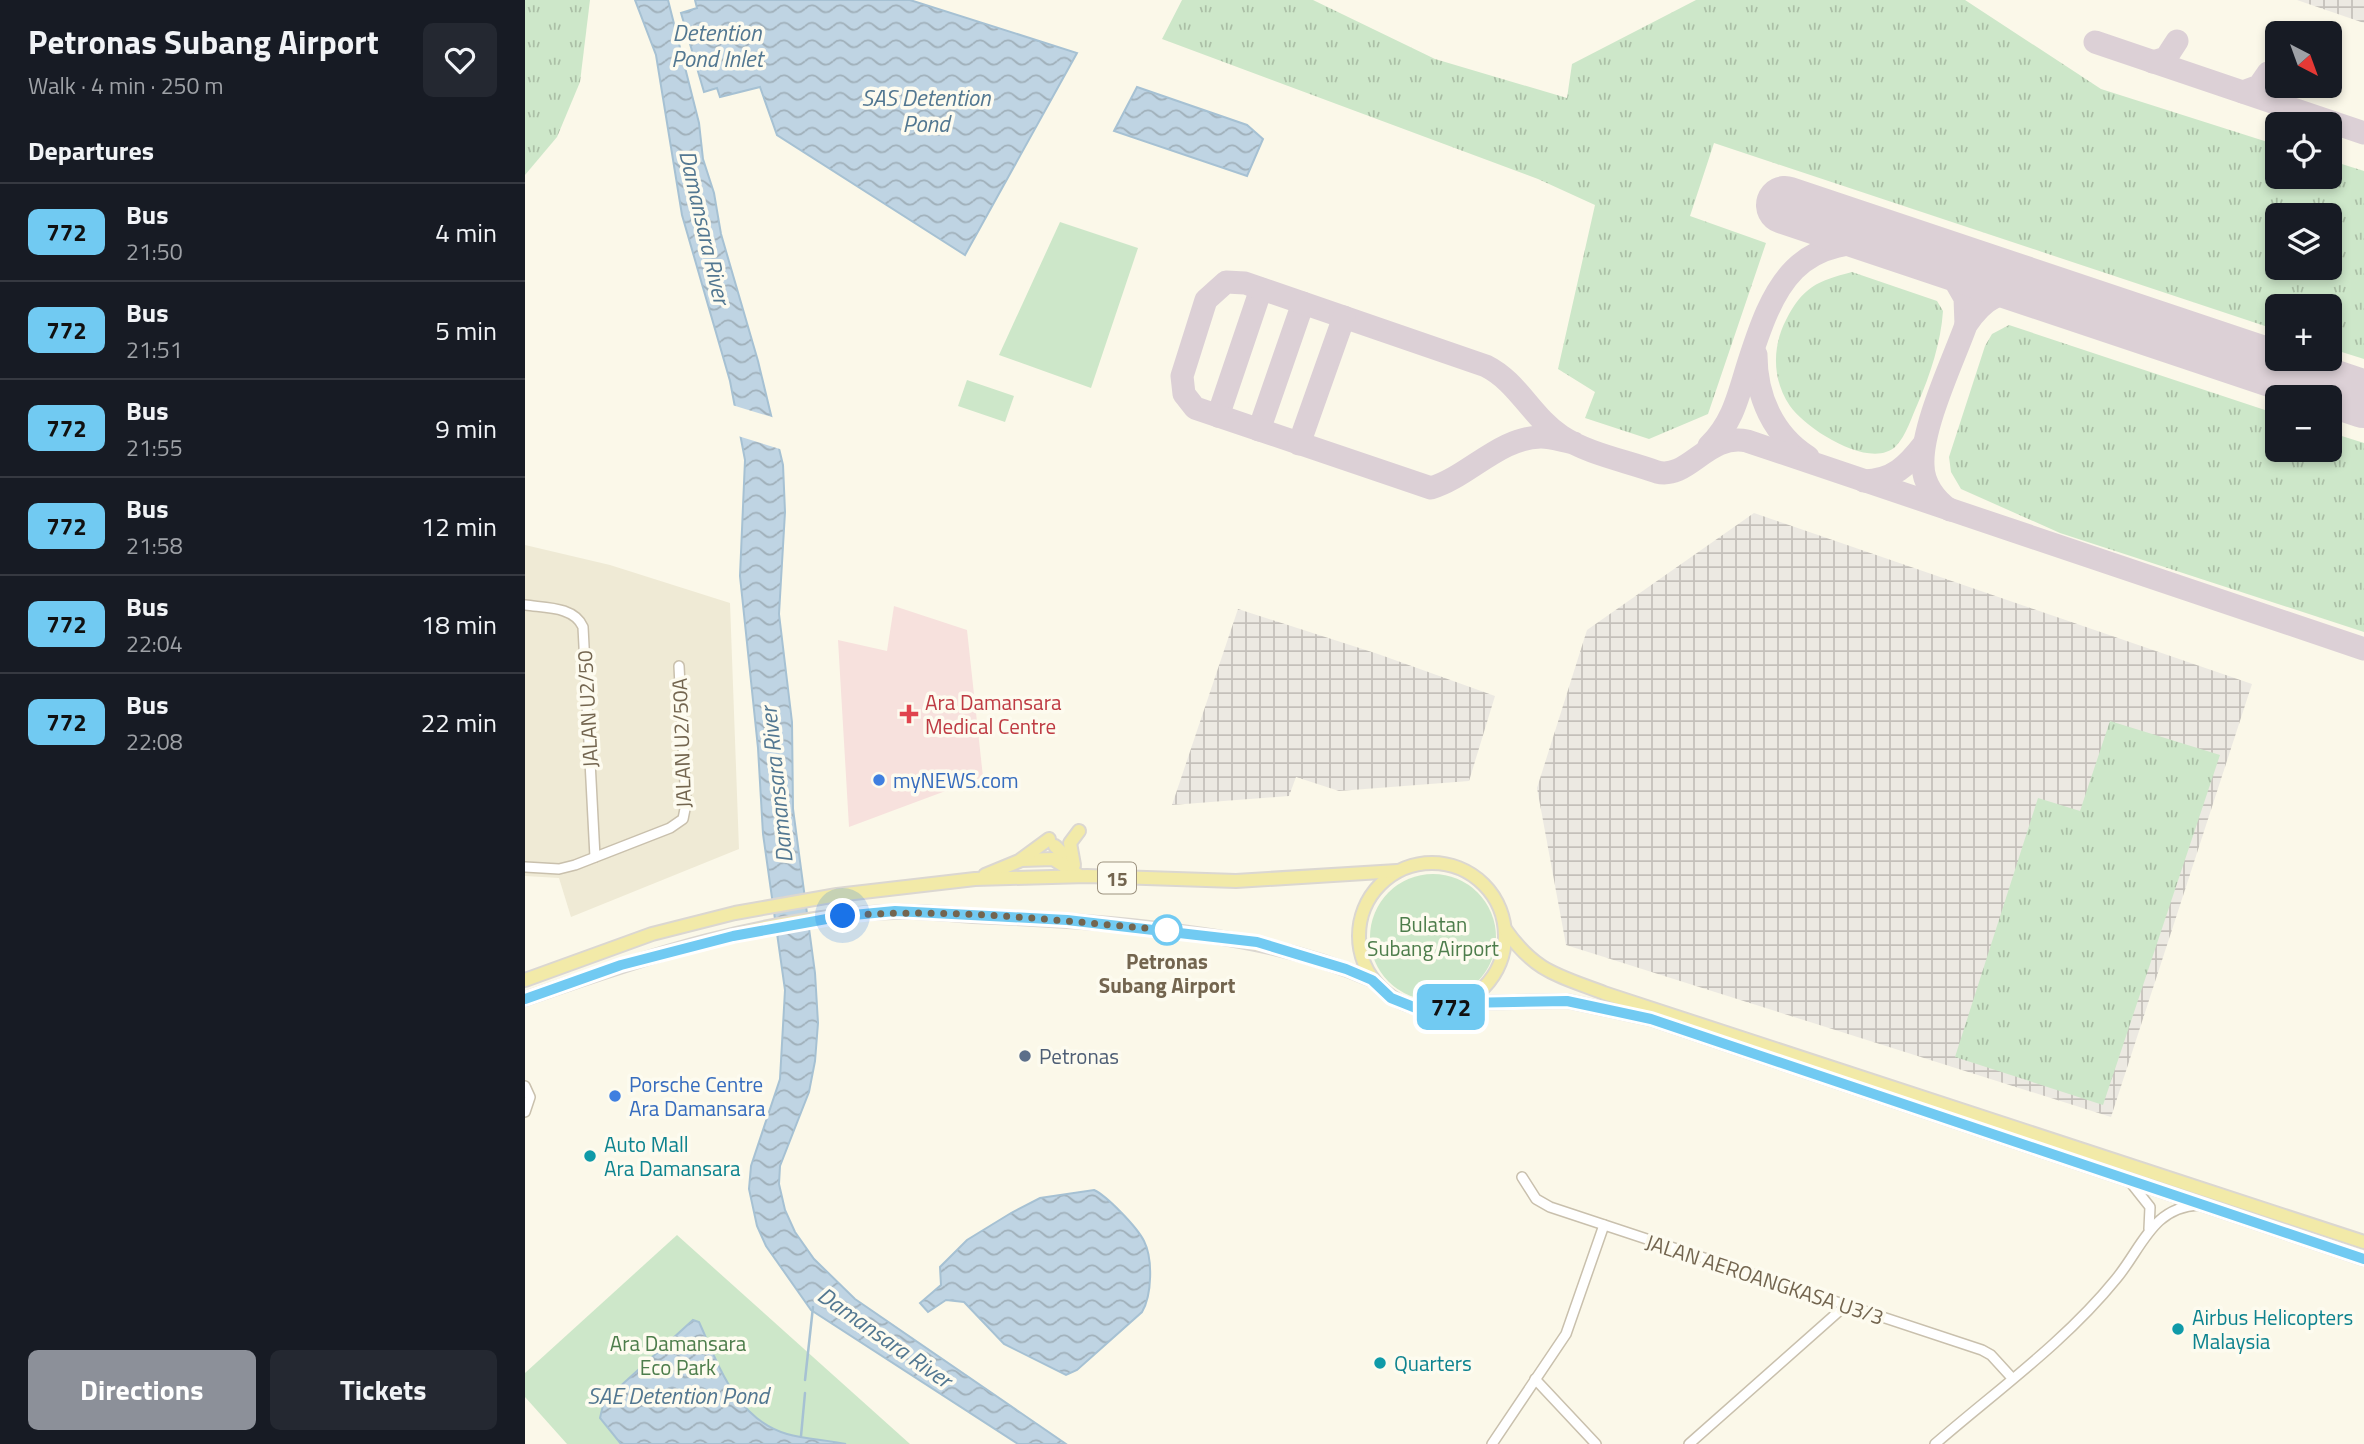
<!DOCTYPE html>
<html lang="en">
<head>
<meta charset="utf-8">
<style>
  body { margin:0; font-family:"Titillium Web",sans-serif; background:#242831; color:#f1f3f6; height:100vh; display:flex; flex-direction:column; font-size:26px; white-space:nowrap }
  * { box-sizing:border-box; margin:0 }
  p { font-size:23px; color:#9ea1a6 }
  .icon { flex:none; width:38px; height:38px; fill:none; stroke:currentColor; stroke-width:2; stroke-linecap:round; stroke-linejoin:round }
  .map { position:relative; flex:1; overflow:hidden }
  .drawer { display:flex; flex-direction:column; background:#171b24; width:525px }
  .drawer>* { flex:none }
  .badge { padding:0 14px; border-radius:10px; font-size:24px; line-height:46px }
  .needle { width:46px; rotate:139deg }
  .controls { position:absolute; left:1740px; top:21px; display:grid; gap:14px }
  .controls a { display:grid; place-items:center; width:77px; height:77px; border-radius:10px; background:#171b24; box-shadow:0 4px 10px #0003; font-size:35px }
  .you { position:absolute; width:35px; height:35px; margin:-18px; border:5px solid #fff; border-radius:50%; background:#1a73e8; box-shadow:0 0 0 10px #1a73e833 }
  .map>.badge { position:absolute; translate:-50% -50%; box-shadow:0 0 0 4px #fff }
  h2 { padding:0 28px; font-size:26px; line-height:63px }
  .round { display:grid; place-items:center; flex:none; width:74px; height:74px; border-radius:10px; background:#242831 }
  .overview { display:flex; align-items:center; justify-content:space-between; height:119px; padding:0 28px }
  h1 { font-size:33px; font-weight:700; line-height:52px }
  .cta { display:flex; gap:14px; margin-top:auto; padding:14px 28px }
  .cta a { flex:1; height:80px; border-radius:10px; background:#8c9099; color:#fff; font-size:28px; font-weight:700; line-height:80px; text-align:center }
  .cta a+a { background:#242831; color:#f1f3f6 }
  ul { padding:0; list-style:none }
  li { display:flex; align-items:center; gap:21px; height:98px; padding:0 28px; border-top:2px solid #363941 }
  li div { flex:1 }
  li b { display:block; font-size:26px }
  li em { font-style:normal }
  li .badge { min-width:77px; font-weight:700; text-align:center }
  main { display:flex; flex:1; min-height:0 }
  .map>svg:first-child { display:block }
</style>
</head>
<body>
<main>
<section class="drawer">
<div class="overview"><div><h1>Petronas Subang Airport</h1><p>Walk · 4 min · 250 m</p></div><a class="round"><svg class="icon" aria-label="heart" viewBox="0 0 24 24"><path d="M12 20l-8-8c-3-5 5-10 8-4 3-6 11-1 8 4z"/></svg></a></div>
<h2>Departures</h2>
<ul>
<li><span class="badge" style="background:#71caf2;color:#111">772</span><div><b>Bus</b><p>21:50</p></div><em>4 min</em></li>
<li><span class="badge" style="background:#71caf2;color:#111">772</span><div><b>Bus</b><p>21:51</p></div><em>5 min</em></li>
<li><span class="badge" style="background:#71caf2;color:#111">772</span><div><b>Bus</b><p>21:55</p></div><em>9 min</em></li>
<li><span class="badge" style="background:#71caf2;color:#111">772</span><div><b>Bus</b><p>21:58</p></div><em>12 min</em></li>
<li><span class="badge" style="background:#71caf2;color:#111">772</span><div><b>Bus</b><p>22:04</p></div><em>18 min</em></li>
<li><span class="badge" style="background:#71caf2;color:#111">772</span><div><b>Bus</b><p>22:08</p></div><em>22 min</em></li>
</ul>
<div class="cta"><a>Directions</a><a>Tickets</a></div>
</section>
<div class="map">
<svg width="1839" height="1444" viewBox="0 0 1839 1444">
  <defs>
    <pattern id="industrial-grid" width="8" height="8" patternUnits="userSpaceOnUse" patternTransform="scale(1.75)"><rect width="8" height="8" fill="#ece9e2"/><path d="M0 4h8M4 0v8" fill="none" stroke="#c4c0ba"/></pattern>
    <pattern id="grass-tufts" width="24" height="20" patternUnits="userSpaceOnUse" patternTransform="scale(1.75)"><rect width="24" height="20" fill="#cde7c9"/><path d="M3 7l-1-3M5 7V3M7 7l1-3M15 17l-1-3M17 17v-4M19 17l1-3" fill="none" stroke="#abbfa6"/></pattern>
    <pattern id="water-waves" width="16" height="10" patternUnits="userSpaceOnUse" patternTransform="scale(1.75)"><rect width="16" height="10" fill="#bfd4e3"/><path d="M0 5q4-4 8 0t8 0" fill="none" stroke="#a0b0ba"/></pattern>
  </defs>
  <rect width="100%" height="100%" fill="#fbf8e9"/>
  <polygon fill="#efead5" points="0,545 85,565 205,603 214,849 46,917 34,878 0,876"/>
  <g fill="url(#industrial-grid)">
    <polygon points="1772,0 1839,0 1839,23"/>
    <polygon points="1229,513 1727,684 1586,1117 1041,945 1012,788 1062,630"/>
    <polygon points="713,609 853,654 970,696 944,781 814,791 771,777 764,796 647,805"/>
  </g>
  <polygon fill="#f7e1dd" points="369,606 442,630 458,777 324,827 313,640 362,651"/>
  <g fill="url(#grass-tufts)" fill-rule="evenodd">
    <polygon points="0,0 65,0 55,82 32,137 0,175"/>
    <path d="M657,0h131l122,59 132,39 5,-34 124,-64h269l136,89 176,56v32h52v-17l35,11v188l-35,-11v-42h-52v24l-563,-187 -24,73 76,27 -58,171 -59,25 -64,-21 10,-26 -37,-23 37,-164 -57,-26 -376,-140zM1752,215h52v53h-52z"/>
    <path d="M1327,272l85,29 6,10c-2,31 -13,64 -25,92 -6,13 -12,33 -22,43 -25,25 -90,-17 -106,-40 -18,-26 -18,-59 -4,-86 17,-33 31,-39 66,-48z"/>
    <polygon points="1484,325 1752,414 1752,450 1804,450 1804,432 1839,443 1839,632 1535,533 1436,489 1426,472 1424,457 1460,346 1467,334"/>
    <polygon points="1585,721 1695,755 1578,1105 1430,1057 1513,798 1555,811"/>
  </g>
  <g fill="#cde7c9">
    <polygon points="535,222 613,248 566,388 474,355"/>
    <polygon points="442,380 489,396 480,422 433,406"/>
    <circle cx="908" cy="937" r="63"/>
    <polygon points="152,1235 385,1444 42,1444 0,1397 0,1373"/>
  </g>
  <g fill="url(#water-waves)" stroke="#a6c1d3" stroke-width="2">
    <polygon points="110,0 143,0 174,123 178,159 189,193 196,234 233,361 258,465 260,512 254,614 267,722 268,809 290,973 293,1023 290,1061 284,1092 255,1166 254,1184 260,1210 270,1232 289,1259 330,1299 541,1444 493,1444 286,1310 241,1246 232,1226 224,1189 226,1166 255,1079 260,990 238,834 233,748 215,576 220,460 205,381 157,215 131,55"/>
    <polygon points="170,0 385,0 552,53 440,255 252,135 235,87 195,97 192,88 179,92 156,13 172,8"/>
    <polygon points="612,87 722,125 738,139 722,176 589,131"/>
    <path d="M569,1190c13,6 43,37 50,51 9,18 8,54 -2,71l-65,58 -11,5 -62,-31 -40,-42 -18,-2 -18,12 -8,-9 21,-18 -1,-18 27,-27 44,-27 29,-15z"/>
    <path d="M168,1320l6,2c20,44 37,97 88,112 18,5 40,6 59,10h-225l-21,-26 4,-17z"/>
  </g>
  <polygon fill="#fbf8e9" points="207,405 250,418 258,450 213,436"/>
  <g fill="none" stroke-linecap="round" stroke-linejoin="round">
    <g stroke="#a6c1d3" stroke-width="2.5">
      <polyline points="280,1380 288,1307"/>
      <polyline points="276,1436 280,1393"/>
    </g>
    <g stroke="#dcd0d6" stroke-width="23">
      <polyline points="1570,42 1839,133"/>
      <polyline points="1628,62 1641,58 1652,41"/>
      <polyline points="1718,92 1734,86 1743,73"/>
      <polyline points="1417,258 1440,298 1441,325"/>
      <path d="M1231,355c0,41 17,80 52,102"/>
      <polyline points="693,416 736,289"/>
      <polyline points="734,430 778,303"/>
      <path d="M1049,443c-11,-2 -23,-6 -33,-6 -41,0 -73,40 -110,51l-236,-80 -11,-14 -2,-18 24,-76 20,-18 19,1 241,83c32,16 45,50 75,70 27,18 66,25 96,36 32,8 50,-39 90,-31l617,208"/>
      <polyline points="774,444 819,317"/>
      <path d="M1184,446c22,-22 28,-45 37,-75 28,-89 49,-140 157,-126"/>
      <path d="M1339,481c29,-1 43,-15 60,-37"/>
      <path d="M1425,510c-15,-10 -27,-27 -27,-45 -2,-37 30,-104 43,-140 19,-29 37,-36 71,-35"/>
    </g>
    <polyline stroke="#dcd0d6" stroke-width="58" points="1260,205 1839,399"/>
    <g stroke="#c9c0ad" stroke-width="12">
      <g id="minor">
        <path d="M0,605c19,3 49,1 58,22l12,230"/>
        <polyline points="0,867 34,869 50,865 145,828 158,819 161,804 154,666"/>
        <polyline points="0,1086 5,1097 0,1112"/>
        <polyline points="997,1177 1011,1199 1025,1207 1457,1350 1466,1355 1487,1378"/>
        <polyline points="1606,1183 1625,1207 1624,1229"/>
        <polyline points="1010,1379 1071,1444"/>
        <polyline points="967,1444 1041,1334 1079,1225"/>
        <polyline points="1164,1444 1321,1305"/>
        <path d="M1410,1444c61,-53 130,-102 181,-165 26,-31 36,-72 83,-74"/>
      </g>
    </g>
    <g stroke="#dbd7d1" stroke-width="16">
      <g id="major">
        <polyline points="530,846 547,863"/>
        <polyline points="497,860 528,859 555,876"/>
        <circle cx="907" cy="936" r="73"/>
        <polyline points="549,865 545,843 554,831"/>
        <polyline points="460,875 494,861 524,839"/>
        <path d="M980,929c30,43 52,46 99,64l760,249"/>
        <polyline points="0,980 127,934 210,913 312,895 450,879 562,876 711,881 872,871"/>
        <path d="M0,999c116,-41 245,-84 369,-87 26,-1 53,2 79,4 53,2 105,5 158,10 84,9 163,20 241,54"/>
        <polyline points="938,1003 1042,1001 1126,1019 1839,1259"/>
      </g>
    </g>
    <use href="#minor" stroke="#fff" stroke-width="9"/>
    <use href="#major" stroke="#f2eaa8" stroke-width="12"/>
  </g>
  <g fill="none" stroke-linecap="round" stroke-linejoin="round">
    <g stroke="#fff" stroke-width="16">
      <polyline id="line" points="0,999 96,965 208,936 318,916 370,911 542,920 732,942 821,969 847,980 866,998 896,1010 938,1003 1042,1001 1126,1019 1839,1259"/>
    </g>
    <use href="#line" stroke="#71caf2" stroke-width="10"/>
    <path stroke="#73654f" stroke-width="7" stroke-dasharray="0 12.6" d="M318,916c108,-9 217,5 324,14"/>
  </g>
  <path fill="#e0444e" stroke="#fdfbef" stroke-width="2.5" d="M380.5 703.5h7v7h7v7h-7v7h-7v-7h-7v-7h7z"/>
  <g fill="#3f7fe0" stroke="#fdfbef" stroke-width="2.5">
    <circle cx="354" cy="780" r="7"/>
    <circle cx="90" cy="1096" r="7"/>
  </g>
  <circle fill="#fff" stroke="#71caf2" stroke-width="3.5" cx="642" cy="930" r="14"/>
  <circle fill="#5c6f8a" stroke="#fdfbef" stroke-width="2.5" cx="500" cy="1056" r="7"/>
  <g fill="#0f9aa8" stroke="#fdfbef" stroke-width="2.5">
    <circle cx="65" cy="1156" r="7"/>
    <circle cx="1653" cy="1329" r="7"/>
    <circle cx="855" cy="1363" r="7"/>
  </g>
  <g text-anchor="middle" dominant-baseline="central" stroke-width="7" stroke-linejoin="round" paint-order="stroke">
    <rect fill="#fdfbef" stroke="#9c927f" stroke-width="2" x="573" y="862.5" width="38" height="31" rx="5"/>
    <g font-size="19" font-weight="bold" fill="#73654f">
      <text x="592" y="878">15</text>
    </g>
    <g font-size="21" fill="#be3a42" stroke="#fdfbef" text-anchor="start">
      <text x="400" y="702">Ara Damansara<tspan x="400" dy="24">Medical Centre</tspan></text>
    </g>
    <g font-size="21" fill="#73654f" stroke="#fdfbef">
      <text transform="translate(62 709) rotate(-93)">JALAN U2/50</text>
      <text transform="translate(156 743) rotate(-92)">JALAN U2/50A</text>
      <text transform="translate(1240 1279) rotate(18)">JALAN AEROANGKASA U3/3</text>
    </g>
    <g font-size="21" fill="#366cbe" stroke="#fdfbef" text-anchor="start">
      <text x="368" y="780">myNEWS.com</text>
      <text x="104" y="1084">Porsche Centre<tspan x="104" dy="24">Ara Damansara</tspan></text>
    </g>
    <g font-size="21" fill="#4d7d4b" stroke="#fdfbef">
      <text x="908" y="924">Bulatan<tspan x="908" dy="24">Subang Airport</tspan></text>
      <text x="153" y="1343">Ara Damansara<tspan x="153" dy="24">Eco Park</tspan></text>
    </g>
    <g font-size="21" font-weight="bold" fill="#73654f" stroke="#fdfbef">
      <text x="642" y="961">Petronas<tspan x="642" dy="24">Subang Airport</tspan></text>
    </g>
    <g font-size="21" fill="#4e5e75" stroke="#fdfbef" text-anchor="start">
      <text x="514" y="1056">Petronas</text>
    </g>
    <g font-size="21" fill="#0d838f" stroke="#fdfbef" text-anchor="start">
      <text x="79" y="1144">Auto Mall<tspan x="79" dy="24">Ara Damansara</tspan></text>
      <text x="1667" y="1317">Airbus Helicopters<tspan x="1667" dy="24">Malaysia</tspan></text>
      <text x="869" y="1363">Quarters</text>
    </g>
    <g font-size="23" font-style="italic" fill="#527791" stroke="#fdfbef">
      <text x="192" y="32">Detention<tspan x="192" dy="26">Pond Inlet</tspan></text>
      <text x="401" y="97">SAS Detention<tspan x="401" dy="26">Pond</tspan></text>
      <text transform="translate(180 227) rotate(77)">Damansara River</text>
      <text transform="translate(251 785) rotate(-96)">Damansara River</text>
      <text transform="translate(360 1337) rotate(35)">Damansara River</text>
      <text x="153" y="1395">SAE Detention Pond</text>
    </g>
  </g>
</svg>
<div class="controls">
<a><svg class="needle" viewBox="-14 -14 28 28"><path d="M0-13l5 13h-10z" fill="#e53935"/><path d="M0 13l5-13h-10z" fill="#9ea1a6"/></svg></a>
<a><svg class="icon" aria-label="locate" viewBox="0 0 24 24"><circle cx="12" cy="12" r="6"/><path d="M12 2v4M12 18v4M2 12h4M18 12h4"/></svg></a>
<a><svg class="icon" aria-label="layers" viewBox="0 0 24 24"><path d="M12 4l9 5-9 5-9-5zM3 14l9 5 9-5"/></svg></a>
<a>+</a>
<a>−</a>
</div>
<div class="you" style="left:318px;top:916px"></div>
<b class="badge" style="left:926px;top:1007px;background:#71caf2;color:#111">772</b>
</div>
</main>
</body>
</html>
